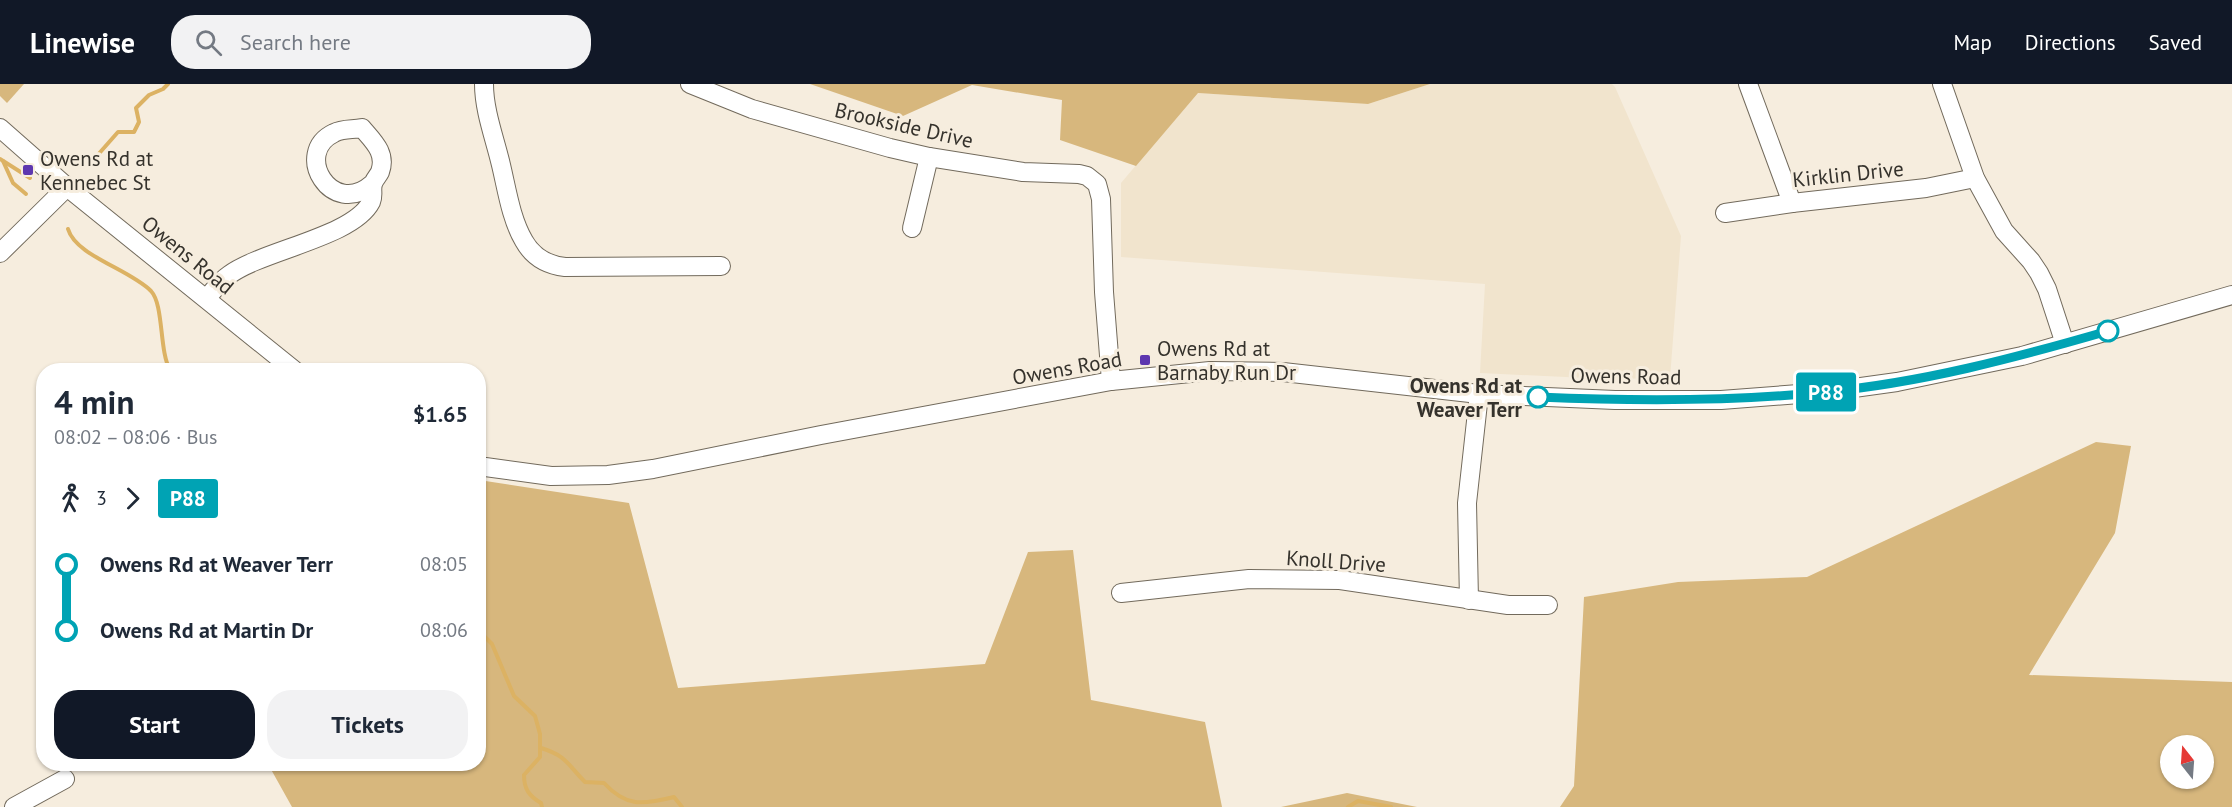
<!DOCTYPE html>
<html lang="en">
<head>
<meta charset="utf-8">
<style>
  body { margin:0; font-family:"PT Sans",sans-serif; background:#f2f2f3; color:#1f2937; height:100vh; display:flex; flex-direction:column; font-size:22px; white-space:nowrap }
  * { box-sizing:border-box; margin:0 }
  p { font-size:20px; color:#747a83 }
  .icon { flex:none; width:33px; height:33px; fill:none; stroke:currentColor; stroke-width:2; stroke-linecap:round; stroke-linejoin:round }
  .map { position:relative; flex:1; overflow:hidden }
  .details { position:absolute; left:36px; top:279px; width:450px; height:408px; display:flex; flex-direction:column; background:#fff; border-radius:24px; box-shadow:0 2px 4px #0004 }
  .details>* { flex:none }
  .badge { padding:0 12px; border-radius:4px; font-size:21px; line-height:39px }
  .needle { width:39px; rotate:343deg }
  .buttons { position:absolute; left:2160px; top:651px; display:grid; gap:12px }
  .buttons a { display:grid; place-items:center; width:54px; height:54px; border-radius:50%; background:#fff; box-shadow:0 2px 4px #0004; font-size:30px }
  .map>.badge { position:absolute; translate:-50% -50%; box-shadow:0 0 0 3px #fff }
  .legs { display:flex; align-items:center; gap:9px; height:66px; padding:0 18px; font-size:20px }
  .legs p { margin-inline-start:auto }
  .head { display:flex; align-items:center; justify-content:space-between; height:102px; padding:0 18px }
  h1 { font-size:33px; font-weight:700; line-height:45px }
  .action { display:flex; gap:12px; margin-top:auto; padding:12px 18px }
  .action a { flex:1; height:69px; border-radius:24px; background:#111827; color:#fff; font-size:24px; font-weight:700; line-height:69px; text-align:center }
  .action a+a { background:#f2f2f3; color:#1f2937 }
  ul { padding:0 18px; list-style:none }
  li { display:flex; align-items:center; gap:21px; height:66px; font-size:22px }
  li i { display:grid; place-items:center; width:9px; height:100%; margin:0 8px; background:currentColor }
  li i::after { content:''; width:15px; height:15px; margin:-8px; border:4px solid; border-radius:50%; background:#fff }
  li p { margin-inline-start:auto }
  li:first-child i { background:linear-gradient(#0000 50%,currentColor 0) }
  li:last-child i { background:linear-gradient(currentColor 50%,#0000 0) }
  header { display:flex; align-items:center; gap:36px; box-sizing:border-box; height:84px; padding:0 30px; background:#111827; color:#fff }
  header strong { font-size:28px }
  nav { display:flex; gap:33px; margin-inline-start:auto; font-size:21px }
  .search { width:420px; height:54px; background:#f2f2f3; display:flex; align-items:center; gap:15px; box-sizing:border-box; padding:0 21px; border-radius:24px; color:#747a83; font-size:22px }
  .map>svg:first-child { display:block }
</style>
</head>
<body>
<header>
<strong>Linewise</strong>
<div class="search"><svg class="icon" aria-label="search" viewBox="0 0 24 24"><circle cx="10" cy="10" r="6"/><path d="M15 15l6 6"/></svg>Search here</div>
<nav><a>Map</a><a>Directions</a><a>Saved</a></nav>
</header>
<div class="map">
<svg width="2232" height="723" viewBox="0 0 2232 723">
  <rect width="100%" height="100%" fill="#f6edde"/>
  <polygon fill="#f1e4cd" points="1430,0 1612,0 1615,3 1681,152 1670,294 1607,295 1480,289 1485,200 1121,173 1121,99 1197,9 1368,20"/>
  <g fill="#d7b77d" fill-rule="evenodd">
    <polygon points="0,0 24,0 7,19 0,12"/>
    <polygon points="810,0 1430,0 1368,20 1198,9 1136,82 1060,56 1062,16 972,1 903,32"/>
    <path d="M2096,358l35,4 -16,87 -86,142 203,7v125h-672l14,-21 10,-189 94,-15 129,-5zM2170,662h34v32h-34z"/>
    <polygon points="479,396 629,419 678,604 985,580 1028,468 1073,466 1091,616 1205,638 1222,723 292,723 268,680 478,680"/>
    <polygon points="1347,709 1417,723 1281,723"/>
  </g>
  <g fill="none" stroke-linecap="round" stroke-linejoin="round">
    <g stroke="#dcb263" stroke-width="4">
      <polyline points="0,75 30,94"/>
      <polyline points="3,77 13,99 26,110"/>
      <polyline points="88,82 118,48 134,48 139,38 136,24 149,11 163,5 168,0"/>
      <path d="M68,145c8,27 61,40 83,62 13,14 8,60 19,79"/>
      <path d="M478,546l14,14 22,52 21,20 5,18v23l-16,18c0,14 5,21 17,28l1,4"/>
      <path d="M541,664c26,8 26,16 44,34l19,1c22,24 38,22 70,14l8,10"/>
      <polyline points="1348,723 1358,717 1391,723"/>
    </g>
    <g stroke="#726a5c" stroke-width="20">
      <g id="minor">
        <path d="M484,0c0,27 11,55 17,81 6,25 10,54 23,76 9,16 23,24 41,26l156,-1"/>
        <polyline points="690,0 752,25 890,64 929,73 1023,88 1079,90 1087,92 1097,100 1101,115 1104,208 1111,297"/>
        <polyline points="1748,0 1792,119"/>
        <polyline points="1942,0 1975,94 2004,147 2031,177 2039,189 2047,205 2065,260"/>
        <polyline points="0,44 67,103 294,286"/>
        <polyline points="1725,129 1792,119 1926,104 1975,94"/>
        <polyline points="912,144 929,73"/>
        <polyline points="0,169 67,103"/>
        <path d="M207,214c7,-8 13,-17 22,-23 34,-25 124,-38 142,-73 3,-7 0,-12 2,-18 1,-4 5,-8 7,-12 7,-19 -7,-31 -18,-44 -9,2 -19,0 -28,5 -42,20 -2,86 38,51"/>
        <polyline points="478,382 551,392 608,391 653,385 821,351 1111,297 1210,287 1283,288 1479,310 1615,316 1721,316 1825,308 1897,298 2022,272 2232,211"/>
        <polyline points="1121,509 1249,495 1340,496 1508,521 1548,521"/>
        <polyline points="1469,516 1467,419 1479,310"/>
        <polyline points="14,723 65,695"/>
      </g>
    </g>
    <use href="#minor" stroke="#fff" stroke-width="18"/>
  </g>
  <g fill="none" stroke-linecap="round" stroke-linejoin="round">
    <g stroke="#fff" stroke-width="14">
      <path id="line-1" d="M1538,313c95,4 191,5 286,-5 97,-9 191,-34 284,-61"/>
    </g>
    <use href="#line-1" stroke="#00a3b4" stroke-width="9"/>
  </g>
  <g fill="#5d37af" stroke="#f6edde" stroke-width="2">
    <rect x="22" y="80" width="12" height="12" rx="3"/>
    <rect x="1139" y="270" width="12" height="12" rx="3"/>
  </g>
  <g fill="#fff" stroke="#00a3b4" stroke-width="3">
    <circle cx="2108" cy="247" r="10"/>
    <circle cx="1538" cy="313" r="10"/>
  </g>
  <g text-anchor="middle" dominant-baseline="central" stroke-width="6" stroke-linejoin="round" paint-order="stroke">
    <g font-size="21" fill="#35322c" stroke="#f6edde">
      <text transform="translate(904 41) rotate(13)">Brookside Drive</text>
      <text transform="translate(1848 90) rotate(-6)">Kirklin Drive</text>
      <text transform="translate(188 171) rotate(39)">Owens Road</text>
      <text transform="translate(1067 284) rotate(-10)">Owens Road</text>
      <text transform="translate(1626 292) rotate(1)">Owens Road</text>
      <text transform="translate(1336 477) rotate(4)">Knoll Drive</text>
    </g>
    <g font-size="21" fill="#35322c" stroke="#f6edde" text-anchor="start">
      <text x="40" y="74">Owens Rd at<tspan x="40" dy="24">Kennebec St</tspan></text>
      <text x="1157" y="264">Owens Rd at<tspan x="1157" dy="24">Barnaby Run Dr</tspan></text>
    </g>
    <g font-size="21" font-weight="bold" fill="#35322c" stroke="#f6edde" text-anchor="end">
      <text x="1522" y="301">Owens Rd at<tspan x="1522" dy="24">Weaver Terr</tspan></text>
    </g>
  </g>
</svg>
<div class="buttons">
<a><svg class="needle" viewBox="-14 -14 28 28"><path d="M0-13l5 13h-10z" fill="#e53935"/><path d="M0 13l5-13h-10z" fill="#747a83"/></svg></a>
</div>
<b class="badge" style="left:1826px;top:308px;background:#00a3b4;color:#fff">P88</b>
<section class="details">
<div class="head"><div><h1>4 min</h1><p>08:02 – 08:06 · Bus</p></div><b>$1.65</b></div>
<div class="legs"><svg class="icon" aria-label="walk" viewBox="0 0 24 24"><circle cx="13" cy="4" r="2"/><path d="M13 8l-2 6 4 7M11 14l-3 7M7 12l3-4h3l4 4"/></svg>3<svg class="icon" aria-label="forward" viewBox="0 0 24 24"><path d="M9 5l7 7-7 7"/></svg><b class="badge" style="background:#00a3b4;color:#fff">P88</b></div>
<ul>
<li><i style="color:#00a3b4"></i><b>Owens Rd at Weaver Terr</b><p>08:05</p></li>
<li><i style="color:#00a3b4"></i><b>Owens Rd at Martin Dr</b><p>08:06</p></li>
</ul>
<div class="action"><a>Start</a><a>Tickets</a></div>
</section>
</div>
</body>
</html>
